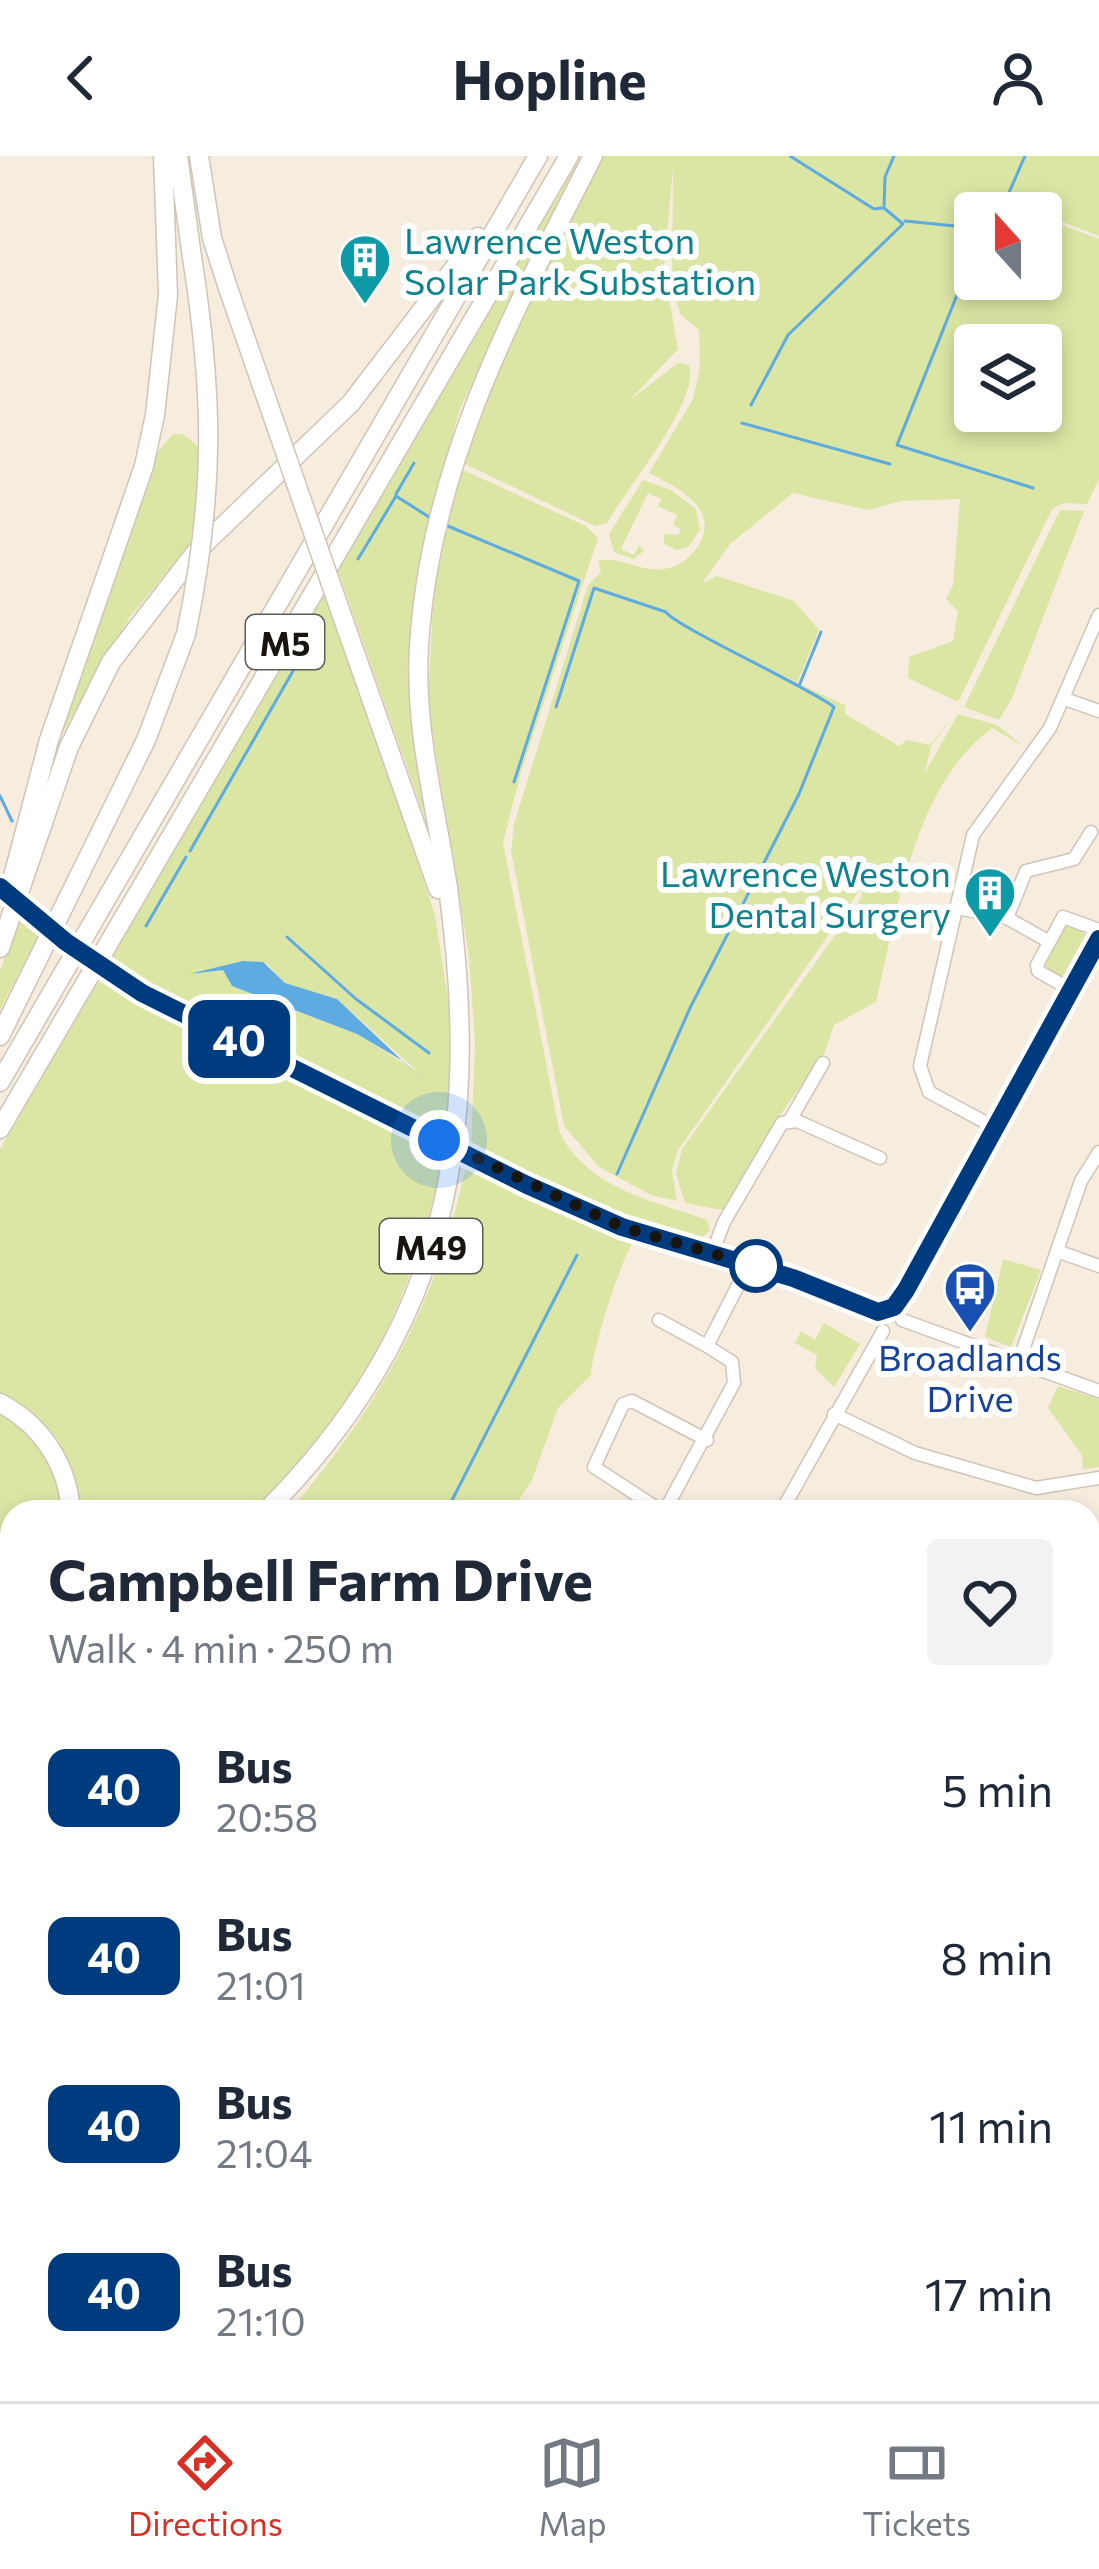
<!DOCTYPE html>
<html lang="en">
<head>
<meta charset="utf-8">
<style>
  body { margin:0; font-family:Commissioner,sans-serif; background:#f2f2f3; color:#1f2937; height:100vh; display:flex; flex-direction:column; font-size:45px; white-space:nowrap }
  * { box-sizing:border-box; margin:0 }
  p { font-size:39px; color:#747a83 }
  .icon { flex:none; width:66px; height:66px; fill:none; stroke:currentColor; stroke-width:2; stroke-linecap:round; stroke-linejoin:round }
  .map { position:relative; flex:1; overflow:hidden }
  .side { position:absolute; left:0px; top:1344px; width:1101px; height:903px; display:flex; flex-direction:column; background:#fff; border-radius:36px 36px 0 0; box-shadow:0 6px 18px #0003 }
  .side>* { flex:none }
  .badge { padding:0 24px; border-radius:18px; font-size:42px; line-height:78px }
  .needle { width:78px; rotate:339deg }
  .fabs { position:absolute; left:954px; top:36px; display:grid; gap:24px }
  .fabs a { display:grid; place-items:center; width:108px; height:108px; border-radius:12px; background:#fff; box-shadow:0 6px 18px #0003; font-size:60px }
  .you { position:absolute; width:60px; height:60px; margin:-30px; border:9px solid #fff; border-radius:50%; background:#1a73e8; box-shadow:0 0 0 18px #1a73e833 }
  .map>.badge { position:absolute; translate:-50% -50%; box-shadow:0 0 0 6px #fff }
  .round { display:grid; place-items:center; flex:none; width:126px; height:126px; border-radius:12px; background:#f2f2f3 }
  .summary { display:flex; align-items:center; justify-content:space-between; height:204px; padding:0 48px }
  h1 { font-size:57px; font-weight:700; line-height:90px }
  ul { padding:0; list-style:none }
  li { display:flex; align-items:center; gap:36px; height:168px; padding:0 48px }
  li div { flex:1 }
  li b { display:block; font-size:45px }
  li em { font-style:normal }
  li .badge { min-width:132px; font-weight:700; text-align:center }
  header { display:flex; justify-content:space-between; align-items:center; height:156px; padding:0 48px; background:#fff; font-size:54px; font-weight:700 }
  .tab-bar { display:flex; justify-content:space-around; align-items:center; height:168px; border-top:3px solid #e0e1e3; background:#fff; font-size:33px; color:#747a83 }
  .tab-bar a { display:grid; justify-items:center; gap:6px }
  .tab-bar .active { color:#d93025 }
  .map>svg:first-child { display:block }
</style>
</head>
<body>
<header><svg class="icon" aria-label="back" viewBox="0 0 24 24"><path d="M15 5l-7 7 7 7"/></svg>Hopline<svg class="icon" aria-label="person" viewBox="0 0 24 24"><circle cx="12" cy="8" r="4"/><path d="M4 21q1-7 8-7t8 7"/></svg></header>
<div class="map">
<svg width="1099" height="2245" viewBox="0 0 1099 2245">
  <rect width="100%" height="100%" fill="#f7eddf"/>
  <g fill="#dbe6a4" fill-rule="evenodd">
    <polygon points="581,0 460,253 427,369 416,422 410,509 427,668 338,415"/>
    <path d="M603,0h496v80l-44,-17 2,-15 -15,-6 -7,15h-60v66h66v-62l58,22v240l-12,25 -24,-1 -11,6 -94,193 -50,-24 1,-21 44,-16 5,-30 -12,-12 7,-14 7,-86 -59,2 -33,9 -75,-17 -63,51 -28,39 15,-7 77,25 25,29 -22,53 48,22v9l54,32 8,-6 23,5 24,-30 -23,31 -6,27 -70,124 -178,255 -5,18 5,31 -26,-6 -52,-28 -35,-41 -53,-275 3,-27 74,-239 13,-13 -3,-11c23,-6 42,12 66,8 13,-2 24,-9 32,-20 28,-39 -18,-61 -47,-76l44,-74 7,-32 -1,-37 -18,-15 -9,-25 1,-123 -9,102 14,80 -48,51 48,-37 11,2c12,35 -63,124 -82,158l-12,3 -132,-63 46,-118zM975,189h66v66h-66z"/>
    <polygon points="173,278 183,278 202,294 196,380 130,461 57,586 154,300"/>
    <path d="M461,313l125,57 12,12 -77,234 -18,71 57,291c31,56 92,66 147,86l3,11 -12,9 -109,-35 -118,-59 4,-102 -6,-87 -41,-252 6,-120z"/>
    <polygon points="643,324 671,334 696,353 700,374 688,391 677,394 664,388 664,378 678,379 681,373 673,369 677,359 658,350 661,343 648,337 621,393 634,399 639,389 644,395 633,403 614,396 609,378"/>
    <polygon points="1060,354 1084,355 1012,542 999,564 964,551"/>
    <path d="M327,434l108,325 17,110 -4,109 -340,-171zM243,805l24,3 18,19 52,16 81,73 -61,-38 -125,-48 -9,-18z"/>
    <path d="M958,558l39,11 28,22 -33,-19c-80,60 -94,183 -116,274l-42,23 -9,27 -52,73 -46,86 -42,-8 -9,-29 6,-25 177,-247 12,-33z"/>
    <polygon points="20,759 41,775 0,854 0,815"/>
    <polygon points="1064,767 1092,781 1065,824 1042,812"/>
    <path d="M102,819l168,90 177,84c-37,153 -81,252 -196,363h-170c-7,-55 -33,-92 -81,-118v-245z"/>
    <path d="M467,1004l169,77c-14,18 -44,113 -45,138l-33,33 -26,72 -21,32h-222c93,-110 150,-211 178,-352z"/>
    <polygon points="1003,1103 1041,1114 1011,1191 985,1181"/>
    <polygon points="824,1167 860,1188 834,1231 815,1212 817,1199 795,1187 801,1175 815,1184"/>
    <polygon points="1058,1230 1099,1243 1099,1311 1083,1313 1082,1299 1048,1252"/>
    <path d="M0,1256c43,31 51,49 64,100h-52v105l-12,9z"/>
    <polygon points="12,1526 12,1905 0,1912 0,1530"/>
    <polygon points="12,1911 12,2060 0,2063 0,1917"/>
    <polygon points="1099,1954 1099,2245 304,2245 306,2235 1089,2235 1089,1965"/>
  </g>
  <polygon fill="#5dabe1" points="243,805 263,806 285,827 337,843 428,929 403,905 357,878 232,830 223,814 189,818"/>
  <g fill="none" stroke-linecap="round" stroke-linejoin="round">
    <g stroke="#5dabe1" stroke-width="3">
      <polyline points="790,0 874,53 882,52"/>
      <polyline points="1000,57 1025,0"/>
      <polyline points="905,65 975,72"/>
      <polyline points="975,94 897,289 1033,332"/>
      <polyline points="751,249 788,179 903,68 884,52 885,21 894,0"/>
      <polyline points="742,267 890,308"/>
      <polyline points="396,338 414,307"/>
      <polyline points="443,368 579,425 514,626"/>
      <polyline points="358,403 396,340 429,361"/>
      <polyline points="799,530 821,476"/>
      <path d="M556,551l38,-119 72,24c7,13 142,75 168,95l-35,87 -109,214 -73,166"/>
      <polyline points="0,640 12,665"/>
      <polyline points="190,695 301,501"/>
      <polyline points="146,770 186,701"/>
      <polyline points="287,781 356,843 429,897"/>
      <polyline points="446,1356 577,1099"/>
      <polyline points="0,1552 12,1547"/>
      <polyline points="0,1723 12,1740"/>
      <polyline points="0,1851 12,1844"/>
    </g>
    <g stroke="#cec5b7" stroke-width="15">
      <g id="minor">
        <polyline points="1065,543 1099,555"/>
        <polyline points="957,752 1007,762 1048,785"/>
        <polyline points="1007,762 1026,715 1074,703 1091,676"/>
        <polyline points="1071,834 1038,815 1037,809 1063,761 1099,774"/>
        <polyline points="142,837 439,984"/>
        <polyline points="790,964 823,907"/>
        <polyline points="994,971 929,936 920,910 973,679 1050,572 1099,459"/>
        <polyline points="527,1029 623,1071 793,1122 879,1156"/>
        <polyline points="1057,1095 1099,1110"/>
        <polyline points="712,1098 724,1066 782,967 797,965 880,1002"/>
        <polyline points="894,1151 1099,783"/>
        <polyline points="659,1164 707,1190"/>
        <polyline points="902,1164 1099,1235"/>
        <polyline points="1018,1208 1081,1025 1099,996"/>
        <polyline points="834,1258 915,1297 1036,1332 1099,1322"/>
        <polyline points="663,1356 594,1311 623,1248 632,1245 707,1284"/>
        <polyline points="664,1356 734,1227 732,1206 707,1190 749,1108"/>
        <polyline points="781,1356 883,1175"/>
        <polyline points="1089,1745 1099,1722"/>
        <polyline points="1089,1892 1099,1881"/>
        <polyline points="0,2152 12,2142"/>
        <polyline points="97,2235 103,2245"/>
        <polyline points="58,2245 72,2235"/>
        <polyline points="224,2245 238,2235"/>
      </g>
    </g>
    <g stroke="#cec5b7" stroke-width="21">
      <g id="highway">
        <polyline points="178,0 192,101"/>
        <polyline points="199,0 212,82 228,132"/>
        <polyline points="340,454 438,733"/>
        <polyline points="11,728 49,584 144,310 155,259 168,139 163,0"/>
        <polyline points="0,792 69,591 111,506 195,397 351,247 478,81"/>
        <polyline points="0,880 146,584 186,478"/>
        <polyline points="0,926 538,0"/>
        <polyline points="0,973 569,0"/>
        <path d="M0,1247c42,22 68,62 71,109"/>
        <path d="M265,1356c183,-183 217,-376 183,-624 -12,-81 -34,-158 -29,-242 11,-180 93,-332 174,-490"/>
        <polyline points="0,1475 12,1468"/>
        <polyline points="0,1498 12,1494"/>
        <polyline points="0,1522 12,1517"/>
      </g>
    </g>
    <use href="#minor" stroke="#fff" stroke-width="12"/>
    <use href="#highway" stroke="#fff" stroke-width="18"/>
    <g stroke="#cec5b7" stroke-width="15" stroke-linecap="butt">
      <g id="minor-bridge">
        <polyline points="0,731 66,786 142,837"/>
        <polyline points="439,984 527,1029"/>
      </g>
    </g>
    <g stroke="#cec5b7" stroke-width="21" stroke-linecap="butt">
      <g id="highway-bridge">
        <polyline points="228,132 340,454"/>
        <path d="M186,478c29,-140 28,-237 6,-377"/>
      </g>
    </g>
    <use href="#minor-bridge" stroke="#fff" stroke-width="12"/>
    <use href="#highway-bridge" stroke="#fff" stroke-width="18"/>
  </g>
  <g fill="none" stroke-linecap="round" stroke-linejoin="round">
    <g stroke="#fff" stroke-width="27">
      <polyline id="line" points="0,731 66,786 142,837 527,1029 622,1071 793,1122 878,1156 894,1151 906,1134 1099,783"/>
    </g>
    <use href="#line" stroke="#003b80" stroke-width="18"/>
    <polyline stroke="#181510" stroke-width="12" stroke-dasharray="0 21.6" points="439,984 622,1071 756,1110"/>
  </g>
  <defs>
    <g id="building-pin" transform="scale(2.7)"><path d="M0 17L-7.5 6A9.5 9.5 0 1 1 7.5 6Z" fill="#0f9aa8" stroke="#fff"/><path d="M-4-6H4V6H1V3H-1V6H-4ZM-2.5-4.3h1.7v1.8h-1.7ZM.8-4.3h1.7v1.8H.8ZM-2.5-1h1.7V.8h-1.7ZM.8-1h1.7V.8H.8Z" fill="#fff"/></g>
    <g id="bus-pin" transform="scale(2.7)"><path d="M0 17L-7.5 6A9.5 9.5 0 1 1 7.5 6Z" fill="#1a4fb4" stroke="#fff"/><path d="M-5-6H5V4H4V6H2V4H-2V6H-4V4H-5ZM-3.5-4V0h7V-4ZM-3.5 1.2v1.5H-2V1.2ZM2 1.2v1.5H3.5V1.2Z" fill="#fff"/></g>
  </defs>
  <g fill-rule="evenodd">
    <use href="#building-pin" x="365" y="104"/>
    <use href="#building-pin" x="990" y="737"/>
    <use href="#bus-pin" x="970" y="1132"/>
  </g>
  <circle fill="#fff" stroke="#003b80" stroke-width="6" cx="756" cy="1110" r="24"/>
  <g text-anchor="middle" dominant-baseline="central" stroke-width="12" stroke-linejoin="round" paint-order="stroke">
    <g fill="#fff" stroke="#5d5b58" stroke-width="3">
      <rect x="246" y="459" width="78" height="54" rx="9"/>
      <rect x="380" y="1063" width="102" height="54" rx="9"/>
    </g>
    <g font-size="33" font-weight="bold" fill="#181510">
      <text x="285" y="486">M5</text>
      <text x="431" y="1090">M49</text>
    </g>
    <g font-size="36" fill="#0d838f" stroke="#fff" text-anchor="start">
      <text x="404" y="83">Lawrence Weston<tspan x="404" dy="41">Solar Park Substation</tspan></text>
      <text x="951" y="716" text-anchor="end">Lawrence Weston<tspan x="951" dy="41">Dental Surgery</tspan></text>
    </g>
    <g font-size="36" fill="#164399" stroke="#fff">
      <text x="970" y="1200">Broadlands<tspan x="970" dy="41">Drive</tspan></text>
    </g>
  </g>
</svg>
<div class="fabs">
<a><svg class="needle" viewBox="-14 -14 28 28"><path d="M0-13l5 13h-10z" fill="#e53935"/><path d="M0 13l5-13h-10z" fill="#747a83"/></svg></a>
<a><svg class="icon" aria-label="layers" viewBox="0 0 24 24"><path d="M12 4l9 5-9 5-9-5zM3 14l9 5 9-5"/></svg></a>
</div>
<div class="you" style="left:439px;top:984px"></div>
<b class="badge" style="left:239px;top:883px;background:#003b80;color:#fff">40</b>
<section class="side">
<div class="summary"><div><h1>Campbell Farm Drive</h1><p>Walk · 4 min · 250 m</p></div><a class="round"><svg class="icon" aria-label="heart" viewBox="0 0 24 24"><path d="M12 20l-8-8c-3-5 5-10 8-4 3-6 11-1 8 4z"/></svg></a></div>
<ul>
<li><span class="badge" style="background:#003b80;color:#fff">40</span><div><b>Bus</b><p>20:58</p></div><em>5 min</em></li>
<li><span class="badge" style="background:#003b80;color:#fff">40</span><div><b>Bus</b><p>21:01</p></div><em>8 min</em></li>
<li><span class="badge" style="background:#003b80;color:#fff">40</span><div><b>Bus</b><p>21:04</p></div><em>11 min</em></li>
<li><span class="badge" style="background:#003b80;color:#fff">40</span><div><b>Bus</b><p>21:10</p></div><em>17 min</em></li>
</ul>
</section>
</div>
<nav class="tab-bar">
<a class="active"><svg class="icon" aria-label="directions" viewBox="0 0 24 24"><path d="M12 3l9 9-9 9-9-9zM9 14v-3h6M13 9l2 2-2 2"/></svg>Directions</a>
<a><svg class="icon" aria-label="map" viewBox="0 0 24 24"><path d="M3 6l6-2 6 2 6-2v14l-6 2-6-2-6 2zM9 4v14M15 6v14"/></svg>Map</a>
<a><svg class="icon" aria-label="tickets" viewBox="0 0 24 24"><path d="M3 7h18v10H3zM15 7v10"/></svg>Tickets</a>
</nav>
</body>
</html>
